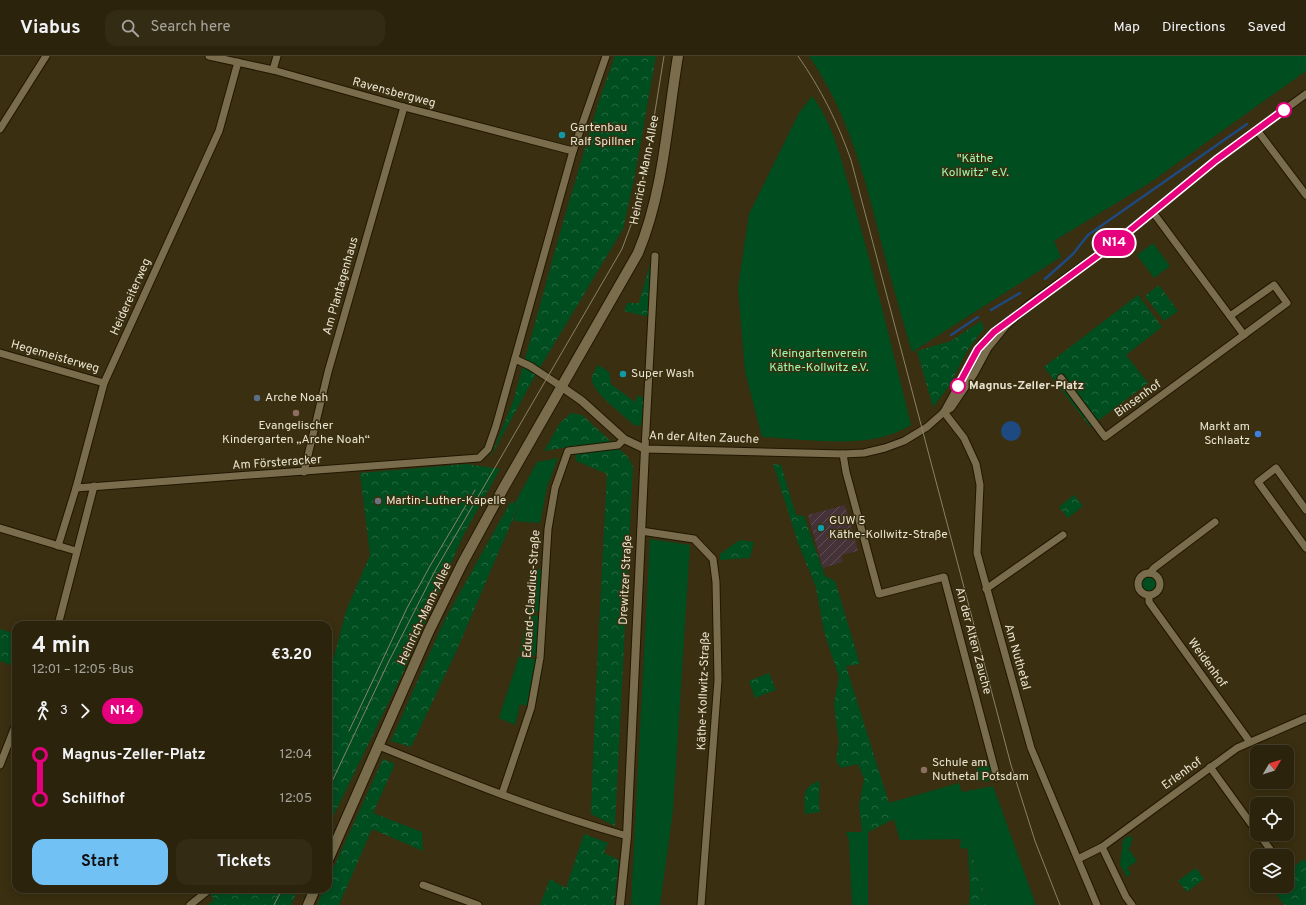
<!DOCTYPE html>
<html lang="en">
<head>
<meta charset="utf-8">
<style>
  body { margin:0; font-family:Overpass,sans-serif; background:#342b15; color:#f1f3f6; height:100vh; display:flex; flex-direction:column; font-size:15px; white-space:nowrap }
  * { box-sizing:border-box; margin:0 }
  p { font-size:13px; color:#a6a49d }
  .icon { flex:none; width:22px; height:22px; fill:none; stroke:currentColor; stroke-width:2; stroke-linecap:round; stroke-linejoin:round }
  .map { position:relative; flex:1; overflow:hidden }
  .details { position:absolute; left:12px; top:565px; width:320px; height:272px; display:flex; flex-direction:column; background:#2c230c; border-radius:12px; box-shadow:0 2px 10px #0003,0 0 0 1px #48402d }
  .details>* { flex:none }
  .badge { padding:0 8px; border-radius:13px; font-size:14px; line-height:26px }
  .needle { width:26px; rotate:51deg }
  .tools { position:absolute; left:1250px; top:689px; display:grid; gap:8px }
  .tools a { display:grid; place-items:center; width:44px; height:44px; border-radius:8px; background:#2c230c; box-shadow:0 2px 10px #0003,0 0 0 1px #48402d; font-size:20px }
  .map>.badge { position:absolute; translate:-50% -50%; box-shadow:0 0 0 2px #fff }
  .legs { display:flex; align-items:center; gap:6px; height:44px; padding:0 20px; font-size:13px }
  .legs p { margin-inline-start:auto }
  .head { display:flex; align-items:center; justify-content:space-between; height:68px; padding:0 20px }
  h1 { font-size:22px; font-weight:700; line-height:30px }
  .button { display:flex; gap:8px; margin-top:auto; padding:8px 20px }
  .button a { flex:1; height:46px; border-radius:12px; background:#71c1f5; color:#111; font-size:16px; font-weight:700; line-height:46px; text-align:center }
  .button a+a { background:#342b15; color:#f1f3f6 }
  ul { padding:0 20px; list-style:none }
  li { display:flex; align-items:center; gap:14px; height:44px; font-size:15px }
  li i { display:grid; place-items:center; width:6px; height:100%; margin:0 5px; background:currentColor }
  li i::after { content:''; width:10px; height:10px; margin:-5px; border:3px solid; border-radius:50%; background:#2c230c }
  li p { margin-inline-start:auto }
  li:first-child i { background:linear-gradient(#0000 50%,currentColor 0) }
  li:last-child i { background:linear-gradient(currentColor 50%,#0000 0) }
  header { display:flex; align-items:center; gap:24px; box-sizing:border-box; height:56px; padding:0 20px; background:#2c230c; border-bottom:1px solid #48402d }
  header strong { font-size:19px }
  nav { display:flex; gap:22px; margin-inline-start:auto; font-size:14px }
  .search { width:280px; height:36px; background:#342b15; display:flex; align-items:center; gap:10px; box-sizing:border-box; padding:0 14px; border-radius:12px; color:#a6a49d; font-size:15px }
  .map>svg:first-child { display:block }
</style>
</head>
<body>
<header>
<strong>Viabus</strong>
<div class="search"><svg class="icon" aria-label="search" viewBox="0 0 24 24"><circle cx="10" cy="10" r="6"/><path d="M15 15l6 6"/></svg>Search here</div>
<nav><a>Map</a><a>Directions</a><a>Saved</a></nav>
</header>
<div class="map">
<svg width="1306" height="849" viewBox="0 0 1306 849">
  <defs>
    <pattern id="industrial-furrows" width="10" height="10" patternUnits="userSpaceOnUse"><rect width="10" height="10" fill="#453238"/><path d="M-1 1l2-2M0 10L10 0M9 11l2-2" fill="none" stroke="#605054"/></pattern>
    <pattern id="forest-crowns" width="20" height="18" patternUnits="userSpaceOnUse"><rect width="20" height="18" fill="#004d20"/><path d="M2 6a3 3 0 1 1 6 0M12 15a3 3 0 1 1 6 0" fill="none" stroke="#25663f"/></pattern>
  </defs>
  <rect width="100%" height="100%" fill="#3a2f10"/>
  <polygon fill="url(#industrial-furrows)" points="845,449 858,495 841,499 843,506 823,512 808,459"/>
  <g fill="#004d20">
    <path d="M809,0h497v15l-155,111 -97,59 7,16 -149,95c-10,-35 -20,-69 -29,-103 -17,-68 -34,-135 -74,-193z"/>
    <path d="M812,40c22,28 30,67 40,101 22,76 40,152 59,228 -41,26 -102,14 -149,12l-17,-66 -7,-83 11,-74 50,-101z"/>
    <polygon points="1153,187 1170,210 1154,222 1137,199"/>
    <polygon points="558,402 547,431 540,467 513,465 520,447 515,447 537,406"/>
    <polygon points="650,483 690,489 673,755 660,849 631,849"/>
    <polygon points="536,513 542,514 540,556 529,556"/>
    <circle cx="1150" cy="528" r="8"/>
    <polygon points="528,559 540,560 536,600 520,596"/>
    <polygon points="519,600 536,603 528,650 520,648 515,669 499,662"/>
    <circle cx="985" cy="717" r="9"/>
    <polygon points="959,727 962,736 993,730 1036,849 988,849 967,783 900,784 889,747"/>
    <polygon points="846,776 868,776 868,849 852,849 849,784"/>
    <polygon points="1130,779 1133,784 1130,786 1132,789 1128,792 1137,805 1127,812 1131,818 1127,821 1120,809 1123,784"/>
  </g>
  <g fill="url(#forest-crowns)">
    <polygon points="615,0 656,0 634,124 623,173 535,320 489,404 513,346 562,170 599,45"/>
    <polygon points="651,205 649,261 624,255 627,247 639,247"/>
    <polygon points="1159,229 1178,255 1164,265 1145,240"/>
    <polygon points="1138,239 1162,271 1126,299 1148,327 1090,371 1044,311"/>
    <polygon points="981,265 984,272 967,295 949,330 933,351 917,295 951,285"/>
    <path d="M598,309l11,7 2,12 24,18 3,-7 6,3 -3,28 -7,-1c-10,-10 -45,-34 -42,-48 1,-4 4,-8 6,-12z"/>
    <path d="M571,357l11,2 46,42 5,10 -18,359 -24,-12c4,-113 10,-227 16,-340l-31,-13 -2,-15 -30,5 16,-28z"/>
    <polygon points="466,408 500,413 464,478 402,619 328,771 328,611 334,601 346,555 370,499 360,417"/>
    <polygon points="773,408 781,409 796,459 804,460 825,520 835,525 860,608 846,610 894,763 868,776 862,776 859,750 864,723 858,708 841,712 836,705 839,687 834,648 839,621 824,576 816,531 798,487"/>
    <polygon points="1074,439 1083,450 1068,462 1059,451"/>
    <polygon points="520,446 456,596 411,691 391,685 444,565 510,447"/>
    <polygon points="740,484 754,486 750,502 720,504 720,498"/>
    <polygon points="0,573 16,578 16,611 0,605"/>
    <polygon points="769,617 776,634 755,642 749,625"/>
    <polygon points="383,703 395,708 373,757 422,776 423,795 372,773 339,849 317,849 324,833 328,833 328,824"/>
    <path d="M819,725c2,11 -2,20 1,31l-15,2c0,-16 -4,-27 14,-33z"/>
    <polygon points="584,778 608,787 604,797 619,804 614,849 540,849 550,823 566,832"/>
    <polygon points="961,783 967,783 988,849 969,849 970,833 968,793 960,792"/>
    <polygon points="1304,803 1306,806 1306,849 1284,849 1271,830 1287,830 1287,816"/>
    <polygon points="1196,812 1204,823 1187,836 1178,825"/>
    <polygon points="214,833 298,833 291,849 208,849 214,843 209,837"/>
  </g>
  <circle fill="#1f4981" cx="1011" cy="375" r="10"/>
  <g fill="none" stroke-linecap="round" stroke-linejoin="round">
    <g stroke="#1f4981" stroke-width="2.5">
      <polyline points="1045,223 1073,198 1088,179 1247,68"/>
      <polyline points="991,254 1020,237"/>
      <polyline points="951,279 978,261"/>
    </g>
    <g stroke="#211700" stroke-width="9">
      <g id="minor">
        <polyline points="209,0 273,14 404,51 573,95"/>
        <polyline points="273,14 277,0"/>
        <polyline points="0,73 46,0"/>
        <polyline points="1257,74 1306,139"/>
        <polyline points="1152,155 1244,279"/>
        <polyline points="655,200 645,393 843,398 864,397 885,392 904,385 927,371 944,356 951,352 974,318 988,292 1005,271 1028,249 1116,186 1216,104 1306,38"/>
        <polyline points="0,297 104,327"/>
        <polyline points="515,303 530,310 562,331"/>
        <polyline points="1061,322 1105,381 1287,247 1274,229 1230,260"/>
        <polyline points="944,356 964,382 976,408 980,429 977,497 1031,692 1097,849"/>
        <polyline points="944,356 982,287 1004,268"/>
        <polyline points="843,398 846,416 879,538 944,521 997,722"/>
        <polyline points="304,416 328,316 404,51"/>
        <polyline points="76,432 479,402 488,393 496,370 573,95 606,0"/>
        <polyline points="1306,454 1276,412 1258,426 1306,492"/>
        <polyline points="0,472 76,495"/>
        <polyline points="641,475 694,483 713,503 716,526 718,624 701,849"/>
        <polyline points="58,490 76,432 104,327 219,75 238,6"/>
        <polyline points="1150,517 1154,512 1215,466"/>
        <circle cx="1149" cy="528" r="11"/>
        <polyline points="986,533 1063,479"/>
        <polyline points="1149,540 1149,546 1250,686"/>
        <polyline points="58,569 94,430"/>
        <path d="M379,690c81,33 163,66 248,90"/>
        <polyline points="0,709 16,668"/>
        <polyline points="1210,711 1257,776"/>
        <polyline points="502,738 531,652 540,602 548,473 555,432 568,395 618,389 624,383"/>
        <polyline points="1259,778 1275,800"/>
        <polyline points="1102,791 1126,841 1132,849"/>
        <polyline points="1078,803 1102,791 1237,692 1306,662"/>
        <polyline points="423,829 478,849"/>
        <polyline points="190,849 210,833"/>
      </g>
    </g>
    <g stroke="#211700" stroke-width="10">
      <polyline id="tertiary" points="562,331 582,345 624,383 645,393 627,780 620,849"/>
    </g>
    <g stroke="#211700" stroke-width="12">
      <g id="secondary">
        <path d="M328,804l101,-229 33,-67 42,-77 134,-234c26,-62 29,-132 40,-197"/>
        <polyline points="308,849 315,833"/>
      </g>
    </g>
    <use href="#minor" stroke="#796d4d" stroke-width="7"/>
    <use href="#tertiary" stroke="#796d4d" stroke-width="8"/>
    <use href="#secondary" stroke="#796d4d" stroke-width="10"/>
    <g stroke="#8a8168" stroke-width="1">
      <path d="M798,0c23,33 40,67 53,104l160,605 24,76 25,64"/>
      <polyline points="349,675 407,552 430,510 475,434"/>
      <polyline points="328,734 389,605 436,513 622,193 641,142 664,0"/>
      <polyline points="274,849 282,833"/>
    </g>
  </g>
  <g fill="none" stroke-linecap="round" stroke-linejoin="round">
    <g stroke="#fff" stroke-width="9">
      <polyline id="line-1" points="958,330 978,293 994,276 1116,186 1216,104 1284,54"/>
    </g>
    <use href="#line-1" stroke="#e6007e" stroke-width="6"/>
  </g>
  <g fill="#fff" stroke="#e6007e" stroke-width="2">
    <circle cx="1284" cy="54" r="7"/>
    <circle cx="958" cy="330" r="7"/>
  </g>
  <g fill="#0f9aa8" stroke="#3a2f10" stroke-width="1.5">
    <circle cx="562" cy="79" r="4"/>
    <circle cx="623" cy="318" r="4"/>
    <circle cx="821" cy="472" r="4"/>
  </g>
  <circle fill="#5c6f8a" stroke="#3a2f10" stroke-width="1.5" cx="257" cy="342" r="4"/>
  <g fill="#8d6e63" stroke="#3a2f10" stroke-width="1.5">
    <circle cx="296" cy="357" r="4"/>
    <circle cx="924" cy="714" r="4"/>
  </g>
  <circle fill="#3f7fe0" stroke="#3a2f10" stroke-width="1.5" cx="1258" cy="378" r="4"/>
  <circle fill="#6b7280" stroke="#3a2f10" stroke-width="1.5" cx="378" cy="445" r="4"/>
  <g text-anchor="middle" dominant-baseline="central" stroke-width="3" stroke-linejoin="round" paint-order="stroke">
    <g font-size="12" fill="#e9e3d1" stroke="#3a2f10">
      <text transform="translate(394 37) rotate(15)">Ravensbergweg</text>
      <text transform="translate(645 114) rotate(-79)">Heinrich-Mann-Allee</text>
      <text transform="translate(341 230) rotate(-74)">Am Plantagenhaus</text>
      <text transform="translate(131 241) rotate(-66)">Heidereiterweg</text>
      <text transform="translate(55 301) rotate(16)">Hegemeisterweg</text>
      <text transform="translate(1138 343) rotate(-36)">Binsenhof</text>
      <text transform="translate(704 382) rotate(2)">An der Alten Zauche</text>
      <text transform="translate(277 407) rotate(-4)">Am Försteracker</text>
      <text transform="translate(626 524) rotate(-87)">Drewitzer Straße</text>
      <text transform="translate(532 538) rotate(-86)">Eduard-Claudius-Straße</text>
      <text transform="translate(425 558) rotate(-65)">Heinrich-Mann-Allee</text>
      <text transform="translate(973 585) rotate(75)">An der Alten Zauche</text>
      <text transform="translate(1017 601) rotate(74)">Am Nuthetal</text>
      <text transform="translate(1207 607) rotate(54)">Weidenhof</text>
      <text transform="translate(704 635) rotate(-88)">Käthe-Kollwitz-Straße</text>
      <text transform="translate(1182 718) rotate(-36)">Erlenhof</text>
    </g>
    <g font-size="12" fill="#e9e3d1" stroke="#3a2f10" text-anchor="start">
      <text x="570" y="72">Gartenbau<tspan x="570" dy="14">Ralf Spillner</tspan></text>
      <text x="631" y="318">Super Wash</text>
      <text x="265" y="342">Arche Noah</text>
      <text x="296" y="370" text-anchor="middle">Evangelischer<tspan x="296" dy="14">Kindergarten „Arche Noah“</tspan></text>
      <text x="1250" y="371" text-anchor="end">Markt am<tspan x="1250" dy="14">Schlaatz</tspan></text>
      <text x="386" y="445">Martin-Luther-Kapelle</text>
      <text x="829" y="465">GUW 5<tspan x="829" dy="14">Käthe-Kollwitz-Straße</tspan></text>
      <text x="932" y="707">Schule am<tspan x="932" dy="14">Nuthetal Potsdam</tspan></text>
    </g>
    <g font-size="12" fill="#9cfbb2" stroke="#3a2f10">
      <text x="975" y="103">"Käthe<tspan x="975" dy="14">Kollwitz" e.V.</tspan></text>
      <text x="819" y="298">Kleingartenverein<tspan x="819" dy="14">Käthe-Kollwitz e.V.</tspan></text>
    </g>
    <g font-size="12" font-weight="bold" fill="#e9e3d1" stroke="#3a2f10" text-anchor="start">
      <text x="969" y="330">Magnus-Zeller-Platz</text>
    </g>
  </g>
</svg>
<div class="tools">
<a><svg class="needle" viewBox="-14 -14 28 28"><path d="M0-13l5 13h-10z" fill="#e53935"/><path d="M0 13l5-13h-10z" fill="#a6a49d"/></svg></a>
<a><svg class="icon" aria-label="locate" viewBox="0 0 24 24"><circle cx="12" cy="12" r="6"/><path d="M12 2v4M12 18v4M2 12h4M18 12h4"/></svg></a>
<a><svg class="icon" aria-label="layers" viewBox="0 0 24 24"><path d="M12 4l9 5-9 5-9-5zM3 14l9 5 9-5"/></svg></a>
</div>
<b class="badge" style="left:1114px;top:187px;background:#e6007e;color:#fff">N14</b>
<section class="details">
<div class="head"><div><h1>4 min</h1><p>12:01 – 12:05 · Bus</p></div><b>€3.20</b></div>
<div class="legs"><svg class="icon" aria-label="walk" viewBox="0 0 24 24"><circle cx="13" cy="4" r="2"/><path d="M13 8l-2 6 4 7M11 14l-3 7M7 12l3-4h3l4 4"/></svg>3<svg class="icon" aria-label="forward" viewBox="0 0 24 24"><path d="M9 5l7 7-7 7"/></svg><b class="badge" style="background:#e6007e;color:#fff">N14</b></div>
<ul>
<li><i style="color:#e6007e"></i><b>Magnus-Zeller-Platz</b><p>12:04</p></li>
<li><i style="color:#e6007e"></i><b>Schilfhof</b><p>12:05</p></li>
</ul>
<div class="button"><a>Start</a><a>Tickets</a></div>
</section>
</div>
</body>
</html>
